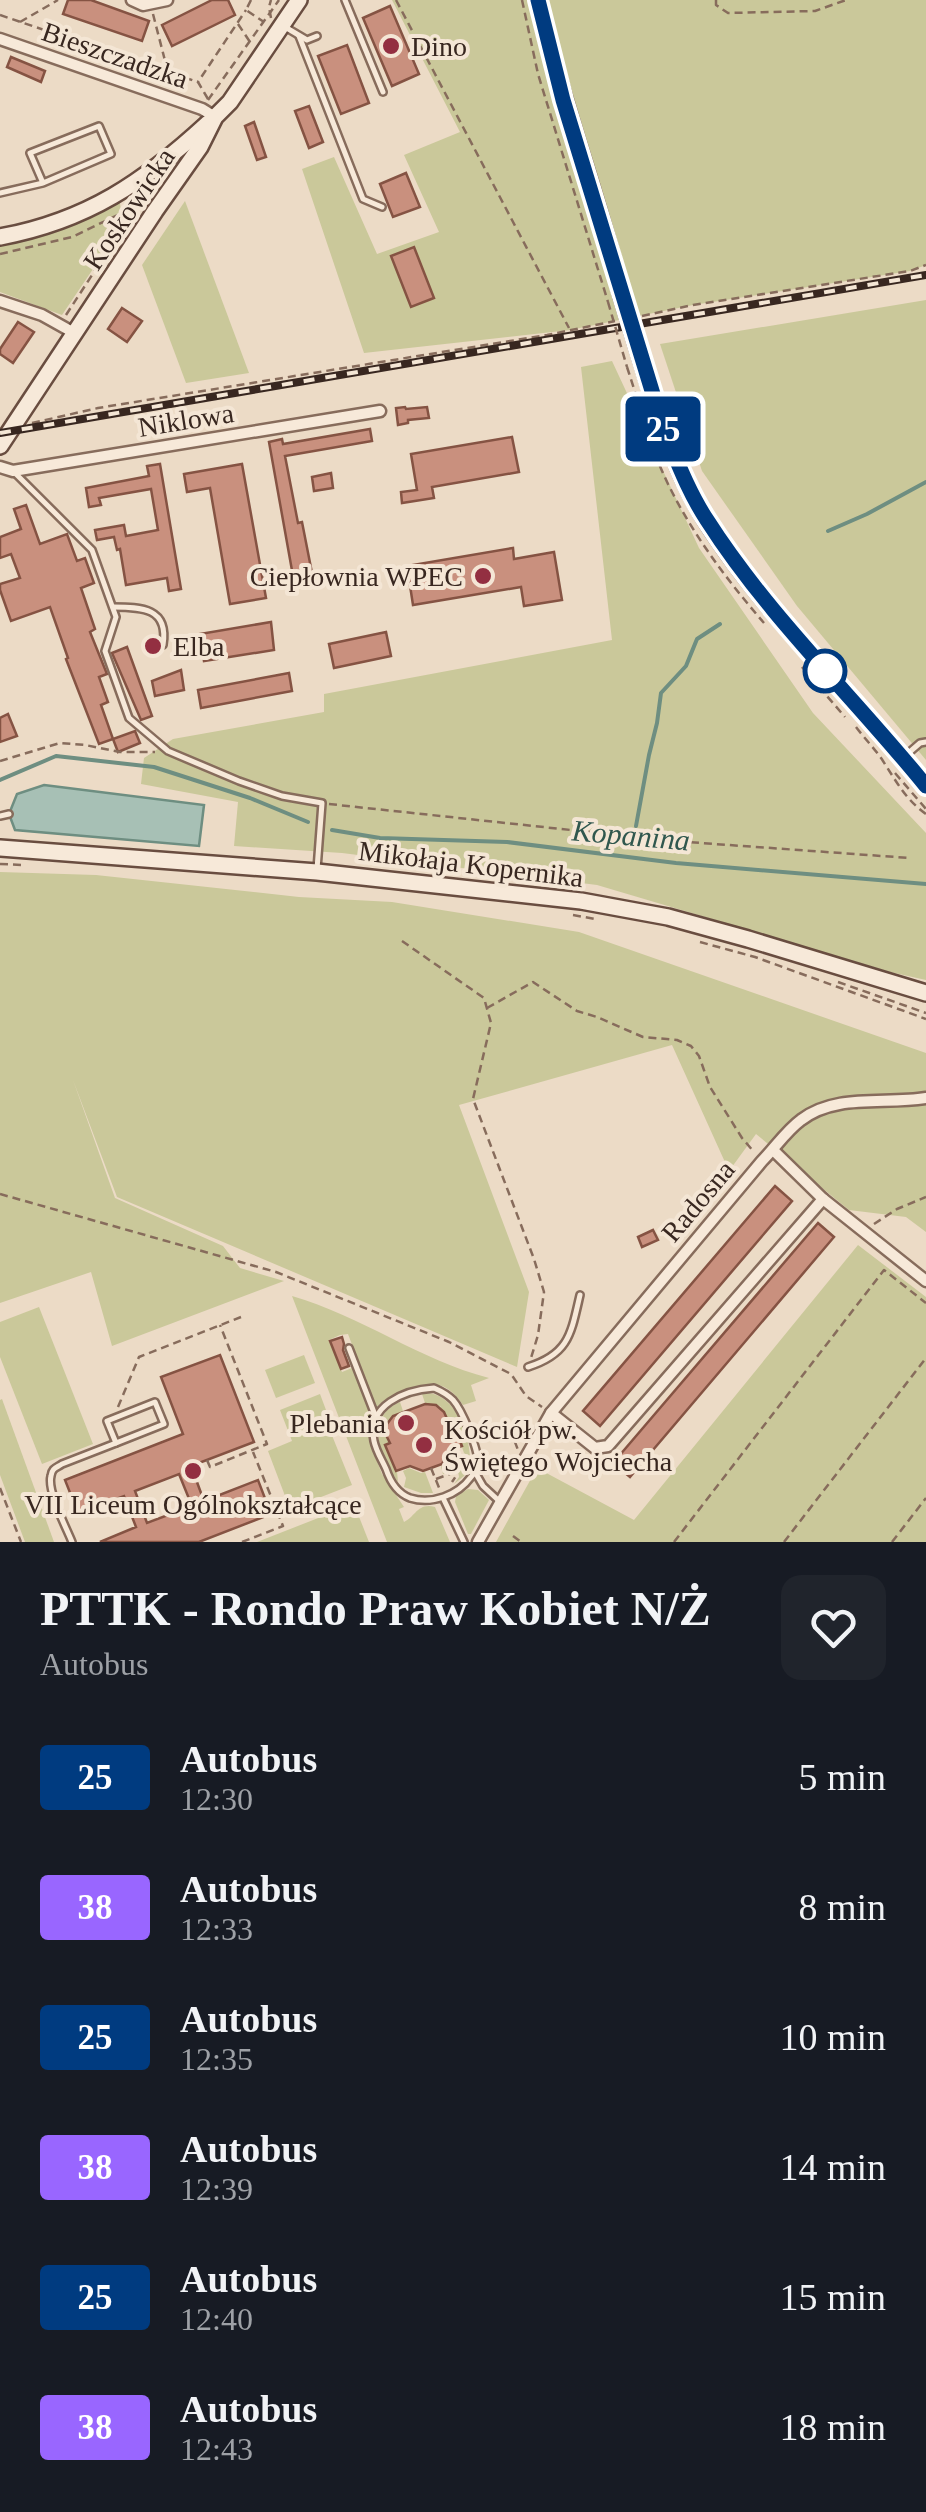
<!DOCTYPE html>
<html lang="pl">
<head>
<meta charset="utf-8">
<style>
  body { margin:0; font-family:"Times New Roman",serif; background:#20242c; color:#f1f3f6; height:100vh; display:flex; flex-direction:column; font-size:38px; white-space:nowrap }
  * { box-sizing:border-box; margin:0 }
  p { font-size:32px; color:#9ea1a6 }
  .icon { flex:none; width:55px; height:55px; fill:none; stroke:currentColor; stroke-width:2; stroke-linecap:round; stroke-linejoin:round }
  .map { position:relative; height:1542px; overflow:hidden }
  .panel { display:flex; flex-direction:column; background:#171b24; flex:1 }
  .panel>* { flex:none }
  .badge { padding:0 20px; border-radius:8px; font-size:35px; line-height:65px }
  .map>.badge { position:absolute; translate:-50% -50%; box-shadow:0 0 0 5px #fff }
  .round { display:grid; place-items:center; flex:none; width:105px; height:105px; border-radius:20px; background:#20242c }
  .headline { display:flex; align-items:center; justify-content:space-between; height:170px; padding:0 40px }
  h1 { font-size:48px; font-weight:800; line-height:75px }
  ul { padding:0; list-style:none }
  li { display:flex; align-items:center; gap:30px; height:130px; padding:0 40px }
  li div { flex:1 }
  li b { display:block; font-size:38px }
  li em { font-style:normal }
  li .badge { min-width:110px; font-weight:700; text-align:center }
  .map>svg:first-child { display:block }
</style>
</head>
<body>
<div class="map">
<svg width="926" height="1542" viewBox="0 0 926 1542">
  <rect width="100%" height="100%" fill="#ecdbc6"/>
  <g fill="#cac89a">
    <polygon points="392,0 926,0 926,265 910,271 693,305 570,330 364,353 302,169 334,157 377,254 439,232 404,155 460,132"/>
    <polygon points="185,201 249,373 186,383 142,265"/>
    <polygon points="120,203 122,219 120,229 62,315 0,292 0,243 66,226"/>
    <polygon points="926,300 926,760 797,606 702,471 660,344"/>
    <polygon points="612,361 699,548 813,713 926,833 926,980 890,972 597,885 342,853 234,846 238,802 141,784 144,758 173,739 324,712 324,694 612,640 581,367"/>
    <polygon points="0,872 96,875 299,897 392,902 579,932 926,1053 926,1232 906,1217 849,1210 756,1134 729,1171 672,1045 459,1105 529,1292 517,1367 117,1197 73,1080 115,1198 223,1246 240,1268 284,1281 112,1346 91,1272 0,1303"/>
    <polygon points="858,1245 926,1297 926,1542 496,1542 537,1468 634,1520"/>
    <path d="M292,1296c69,20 128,64 197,82l-18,7 5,16 -13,4c-17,-25 -31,-24 -58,-14 -12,4 -20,7 -29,17l-28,-74 -8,1 -11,5 13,32 10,-4 18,46v28l6,17 6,15 22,33 -5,2 5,13c11,-5 14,-20 31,-15l15,35h-63z"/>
    <polygon points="39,1307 93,1444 42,1464 0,1357 0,1322"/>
    <polygon points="304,1355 315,1383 276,1398 265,1370"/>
    <path d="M429,1393c26,3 40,40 41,64l-6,-4 -12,-35 -4,1 -8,-13 -15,-3 -3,-9z"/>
    <polygon points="320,1394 332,1426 329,1428 352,1485 290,1509 268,1451 292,1441 280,1410"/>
    <polygon points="2,1399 54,1542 25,1542 0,1475 0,1400"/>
    <path d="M400,1402l3,9 -14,8 -4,10 4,14 -4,2 10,27 2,-1 1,11c-17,-25 -35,-64 2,-80z"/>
    <polygon points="456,1452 468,1467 464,1476 454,1484 459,1477 458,1471 443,1474 441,1467 447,1455"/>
    <polygon points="409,1468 421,1473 425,1472 433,1493 421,1493 404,1487 406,1478 403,1471"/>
    <polygon points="468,1489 478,1490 489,1500 471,1534 468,1534 455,1502 456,1496"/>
    <polygon points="354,1504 369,1542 257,1542"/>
  </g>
  <polygon fill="#a7c0b5" stroke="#6e8e81" stroke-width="2.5" points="44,785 204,805 199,846 15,830 9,814 17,794"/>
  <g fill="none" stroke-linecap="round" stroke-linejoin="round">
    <g stroke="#6e8e81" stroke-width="4">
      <polyline points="828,531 867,514 926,482"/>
      <polyline points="0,780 56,756 154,767 250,798 308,822"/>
      <polyline points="636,826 649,755 657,723 661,693 686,666 697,639 720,624"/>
      <polyline points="332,830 380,838 507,842 676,863 926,884"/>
    </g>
  </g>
  <g fill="#c9907e" stroke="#855343" stroke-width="2.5" fill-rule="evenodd">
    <polygon points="68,0 91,0 149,21 142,41 63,14"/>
    <polygon points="212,0 228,0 235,15 172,46 162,25"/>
    <polygon points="390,6 419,74 392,86 363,18"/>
    <polygon points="347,45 369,103 341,114 318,56"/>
    <polygon points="11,57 45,71 41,82 7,67"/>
    <polygon points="309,106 323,142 309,148 295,111"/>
    <polygon points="254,122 266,157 257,160 245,126"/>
    <polygon points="406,173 420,207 393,217 380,184"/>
    <polygon points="414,247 434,298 411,307 391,256"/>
    <polygon points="122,308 142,321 127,342 108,329"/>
    <polygon points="18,322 34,332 13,363 0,354 0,349"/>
    <polygon points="405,407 406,409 427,407 429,418 408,420 408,423 398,425 396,408"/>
    <polygon points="370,429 372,441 285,456 298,523 302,522 312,573 293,576 269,442 282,439 283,444"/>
    <polygon points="512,437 519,472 432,487 434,498 402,503 401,492 417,490 411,454"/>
    <polygon points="160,464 181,589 169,591 167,578 126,585 120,549 117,550 114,537 97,540 95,530 124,525 126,536 158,530 151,489 99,498 101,505 89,507 86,488 149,476 147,466"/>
    <polygon points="242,464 266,598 230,604 210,488 187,492 184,474"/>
    <polygon points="331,473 333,488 314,491 312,477"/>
    <polygon points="26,505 40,544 67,534 77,561 85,558 94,583 81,588 95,629 90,632 107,674 99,677 108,702 101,705 113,739 99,744 66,659 68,658 50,607 11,621 0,590 0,584 20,578 11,554 0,558 0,537 21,529 14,509"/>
    <polygon points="513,548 514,559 554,552 562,600 524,606 521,587 413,605 407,566"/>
    <polygon points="271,622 274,650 204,661 200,634"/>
    <polygon points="386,632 391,656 334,668 329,644"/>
    <polygon points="127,647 152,716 141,720 112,653"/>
    <polygon points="181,670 184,690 155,696 152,681"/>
    <polygon points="289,673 292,691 201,708 198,690"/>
    <polygon points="8,714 17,736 0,742 0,718"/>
    <polygon points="135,731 140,743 118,752 113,739"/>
    <polygon points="775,1186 792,1201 600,1426 583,1411"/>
    <polygon points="818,1223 834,1237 630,1477 613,1463"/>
    <polygon points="653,1230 658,1240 642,1247 638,1237"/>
    <polygon points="342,1337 344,1344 343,1350 349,1366 341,1369 330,1341"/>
    <path d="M220,1355l34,87 -63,24 13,35 54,-21 13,34 -72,28h-99l36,-15 -12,-31 -46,17 -13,-33 118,-46 -22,-57zM179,1474l13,32 -45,17 -12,-32z"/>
    <polygon points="425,1404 436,1405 444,1412 448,1421 452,1419 462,1446 448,1451 442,1464 431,1468 423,1471 410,1466 396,1471 385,1445 390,1443 386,1435 387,1424 393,1416"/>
  </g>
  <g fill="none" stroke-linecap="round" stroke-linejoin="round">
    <g stroke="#876c5c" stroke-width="10">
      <g id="lane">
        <polyline points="345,0 383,92"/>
        <polyline points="285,27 307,40 317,36"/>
        <polyline points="299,36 363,199 382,207"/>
        <polyline points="0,193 43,183 111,154 99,126 30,153 43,183"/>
        <polyline points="15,473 92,550 116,617 105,651 129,718 168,751 239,781 282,796 322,803 317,869"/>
        <path d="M113,607c29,0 56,1 50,38"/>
        <polyline points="905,756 920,743 926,742"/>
        <polyline points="0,816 9,814"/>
        <polyline points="349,1348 375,1415"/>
        <path d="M528,1367c41,-13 43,-33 52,-72"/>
        <path d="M434,1388c7,3 13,6 19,12 9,10 26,50 25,64 -1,4 -4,10 -7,13 -13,18 -39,28 -61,21 -13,-5 -20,-17 -24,-29 -4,-9 -10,-18 -12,-28 -8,-36 31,-51 60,-53z"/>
        <polygon points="155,1402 164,1424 116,1443 107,1421"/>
        <polyline points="475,1472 483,1486 498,1500"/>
        <polyline points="444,1500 464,1542"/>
        <path d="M72,1542c-6,-15 -25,-51 -21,-66 1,-8 5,-8 11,-12l54,-21"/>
      </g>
    </g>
    <g stroke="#876c5c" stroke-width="15">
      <g id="street">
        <polyline points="132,0 143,5 167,0"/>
        <polyline points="0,39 202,109 215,117"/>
        <polyline points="0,301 42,315 76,334"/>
        <polyline points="0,467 13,471 380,411"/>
        <polyline points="773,1150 823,1199 926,1281"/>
        <polyline points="551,1413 595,1448 608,1446 823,1199"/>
        <path d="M478,1542l73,-129 211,-252c13,-13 24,-30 39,-41 35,-27 84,-15 125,-22"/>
      </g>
    </g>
    <g stroke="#694d40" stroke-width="20">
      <g id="secondary">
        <path d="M538,0c22,100 59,196 84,296"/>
        <path d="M0,237c87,-16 144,-55 208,-114"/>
        <path d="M643,364c17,54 33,109 63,156 62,97 148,177 220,266"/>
        <polyline points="0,446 155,211 200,147 215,117 230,102 299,0"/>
        <polyline points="0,848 317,872 581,901 668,917 748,939 926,993"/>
      </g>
    </g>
    <g stroke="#876c5c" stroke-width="2.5" stroke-dasharray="8 5" stroke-linecap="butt">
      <polyline points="251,0 246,10 264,22"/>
      <polyline points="396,0 569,328"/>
      <polyline points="522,0 538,74 608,302"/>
      <polyline points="716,0 716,5 728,13 815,11 846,0"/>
      <polyline points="153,14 172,88"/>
      <polyline points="0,15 198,82"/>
      <polyline points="271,18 269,7 271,0"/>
      <polyline points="20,22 58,0"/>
      <polyline points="238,24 250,42"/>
      <polyline points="208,99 198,82 246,10"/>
      <polyline points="208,100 279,0"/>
      <polyline points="131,200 133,216"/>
      <polyline points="0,254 72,237 126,211"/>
      <polyline points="66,315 122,229 126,217 126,206"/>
      <polyline points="642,316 693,305 910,271 926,265"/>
      <path d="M627,367c13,39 23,80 41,117 25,51 59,96 96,139"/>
      <polyline points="32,423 98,408 547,335 615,321"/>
      <polyline points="802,667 845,717"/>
      <path d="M856,727c9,12 19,22 27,34 13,20 23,39 43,53"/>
      <polyline points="0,761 60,743 85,745 120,752 155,752"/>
      <polyline points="895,773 926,809"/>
      <polyline points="329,804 673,841 910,858"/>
      <polyline points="0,864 23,865"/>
      <polyline points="573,915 595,919"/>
      <polyline points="402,941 484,998 491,1023 473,1099 534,1259 544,1292 538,1335 531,1358"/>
      <polyline points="700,942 755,957 926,1019"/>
      <polyline points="838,982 926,1013"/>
      <polyline points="487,1008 533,982 577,1011 597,1017 643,1037 677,1040 691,1046 699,1056 710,1087 742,1138 754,1152"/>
      <polyline points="0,1194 276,1272 449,1342 511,1374 526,1396 542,1407"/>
      <polyline points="874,1224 897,1209 926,1197"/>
      <polyline points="118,1407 139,1357 241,1317"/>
      <polyline points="510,1429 518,1450"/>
      <polyline points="456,1448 459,1455 467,1462"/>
      <polyline points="207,1460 210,1467 267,1444 220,1325"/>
      <polyline points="431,1468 440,1490"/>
      <polyline points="436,1479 455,1472 456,1476 452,1482"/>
      <polyline points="0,1488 21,1542"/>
      <polyline points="513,1536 521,1542"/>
      <polyline points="242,1542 283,1526 253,1452"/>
      <polyline points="674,1542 884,1270 926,1303"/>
      <polyline points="784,1542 926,1358"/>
      <polyline points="892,1542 926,1498"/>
    </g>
    <use href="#lane" stroke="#f7e9d9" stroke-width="5"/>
    <use href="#street" stroke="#f7e9d9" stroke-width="10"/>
    <use href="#secondary" stroke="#f7e9d9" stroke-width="15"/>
    <g stroke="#382720" stroke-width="8">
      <polyline id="rail" points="0,433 926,275"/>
    </g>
    <use href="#rail" stroke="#f4e6d5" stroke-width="4" stroke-dasharray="11" stroke-linecap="butt"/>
    <g stroke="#694d40" stroke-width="20" stroke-linecap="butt">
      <polyline id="secondary-bridge" points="622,296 643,364"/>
    </g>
    <polyline stroke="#876c5c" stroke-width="2.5" stroke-dasharray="8 5" stroke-linecap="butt" points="608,302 627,367"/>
    <use href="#secondary-bridge" stroke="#f7e9d9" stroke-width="15"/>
  </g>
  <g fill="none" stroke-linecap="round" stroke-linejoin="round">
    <g stroke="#fff" stroke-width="22">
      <path id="line" d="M538,0l25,100 101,330c13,31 25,63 43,90 62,97 147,177 219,266"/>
    </g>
    <use href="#line" stroke="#003b80" stroke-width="15"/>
  </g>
  <g fill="#932f41" stroke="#f4e6d5" stroke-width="4">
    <circle cx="391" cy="46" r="10"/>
    <circle cx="483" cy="576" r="10"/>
    <circle cx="153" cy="646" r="10"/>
    <circle cx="406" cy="1423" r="10"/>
    <circle cx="424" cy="1445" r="10"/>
    <circle cx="193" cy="1471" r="10"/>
  </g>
  <circle fill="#fff" stroke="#003b80" stroke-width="5" cx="825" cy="671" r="20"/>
  <g text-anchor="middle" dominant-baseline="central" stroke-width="8" stroke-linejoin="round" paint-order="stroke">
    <g font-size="28" fill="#382720" stroke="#f4e6d5" text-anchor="start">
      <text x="411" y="46">Dino</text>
      <text x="463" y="576" text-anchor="end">Ciepłownia WPEC</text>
      <text x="173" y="646">Elba</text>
      <text x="386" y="1423" text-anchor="end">Plebania</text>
      <text x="444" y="1429">Kościół pw.<tspan x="444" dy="32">Świętego Wojciecha</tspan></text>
      <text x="193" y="1504" text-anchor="middle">VII Liceum Ogólnokształcące</text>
    </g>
    <g font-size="28" fill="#382720" stroke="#f4e6d5">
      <text transform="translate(115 55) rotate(19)">Bieszczadzka</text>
      <text transform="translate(129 209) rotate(-56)">Koskowicka</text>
      <text transform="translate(186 420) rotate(-9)">Niklowa</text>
      <text transform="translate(471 864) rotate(7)">Mikołaja Kopernika</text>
      <text transform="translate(698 1201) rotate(-50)">Radosna</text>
    </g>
    <g font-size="30" font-style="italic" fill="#30574e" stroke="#f4e6d5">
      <text transform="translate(631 835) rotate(5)">Kopanina</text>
    </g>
  </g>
</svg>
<b class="badge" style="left:663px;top:429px;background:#003b80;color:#fff">25</b>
</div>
<section class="panel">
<div class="headline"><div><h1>PTTK - Rondo Praw Kobiet N/Ż</h1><p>Autobus</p></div><a class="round"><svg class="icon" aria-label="heart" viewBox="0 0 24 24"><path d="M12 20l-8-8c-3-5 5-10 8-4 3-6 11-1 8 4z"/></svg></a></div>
<ul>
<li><span class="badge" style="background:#003b80;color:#fff">25</span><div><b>Autobus</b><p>12:30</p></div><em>5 min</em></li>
<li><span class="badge" style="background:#96f;color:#fff">38</span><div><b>Autobus</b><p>12:33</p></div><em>8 min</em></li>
<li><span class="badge" style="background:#003b80;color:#fff">25</span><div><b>Autobus</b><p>12:35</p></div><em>10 min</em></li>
<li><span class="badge" style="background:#96f;color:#fff">38</span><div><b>Autobus</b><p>12:39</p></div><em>14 min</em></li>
<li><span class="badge" style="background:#003b80;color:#fff">25</span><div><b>Autobus</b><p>12:40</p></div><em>15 min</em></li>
<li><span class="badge" style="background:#96f;color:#fff">38</span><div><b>Autobus</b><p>12:43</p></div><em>18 min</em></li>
</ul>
</section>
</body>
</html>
